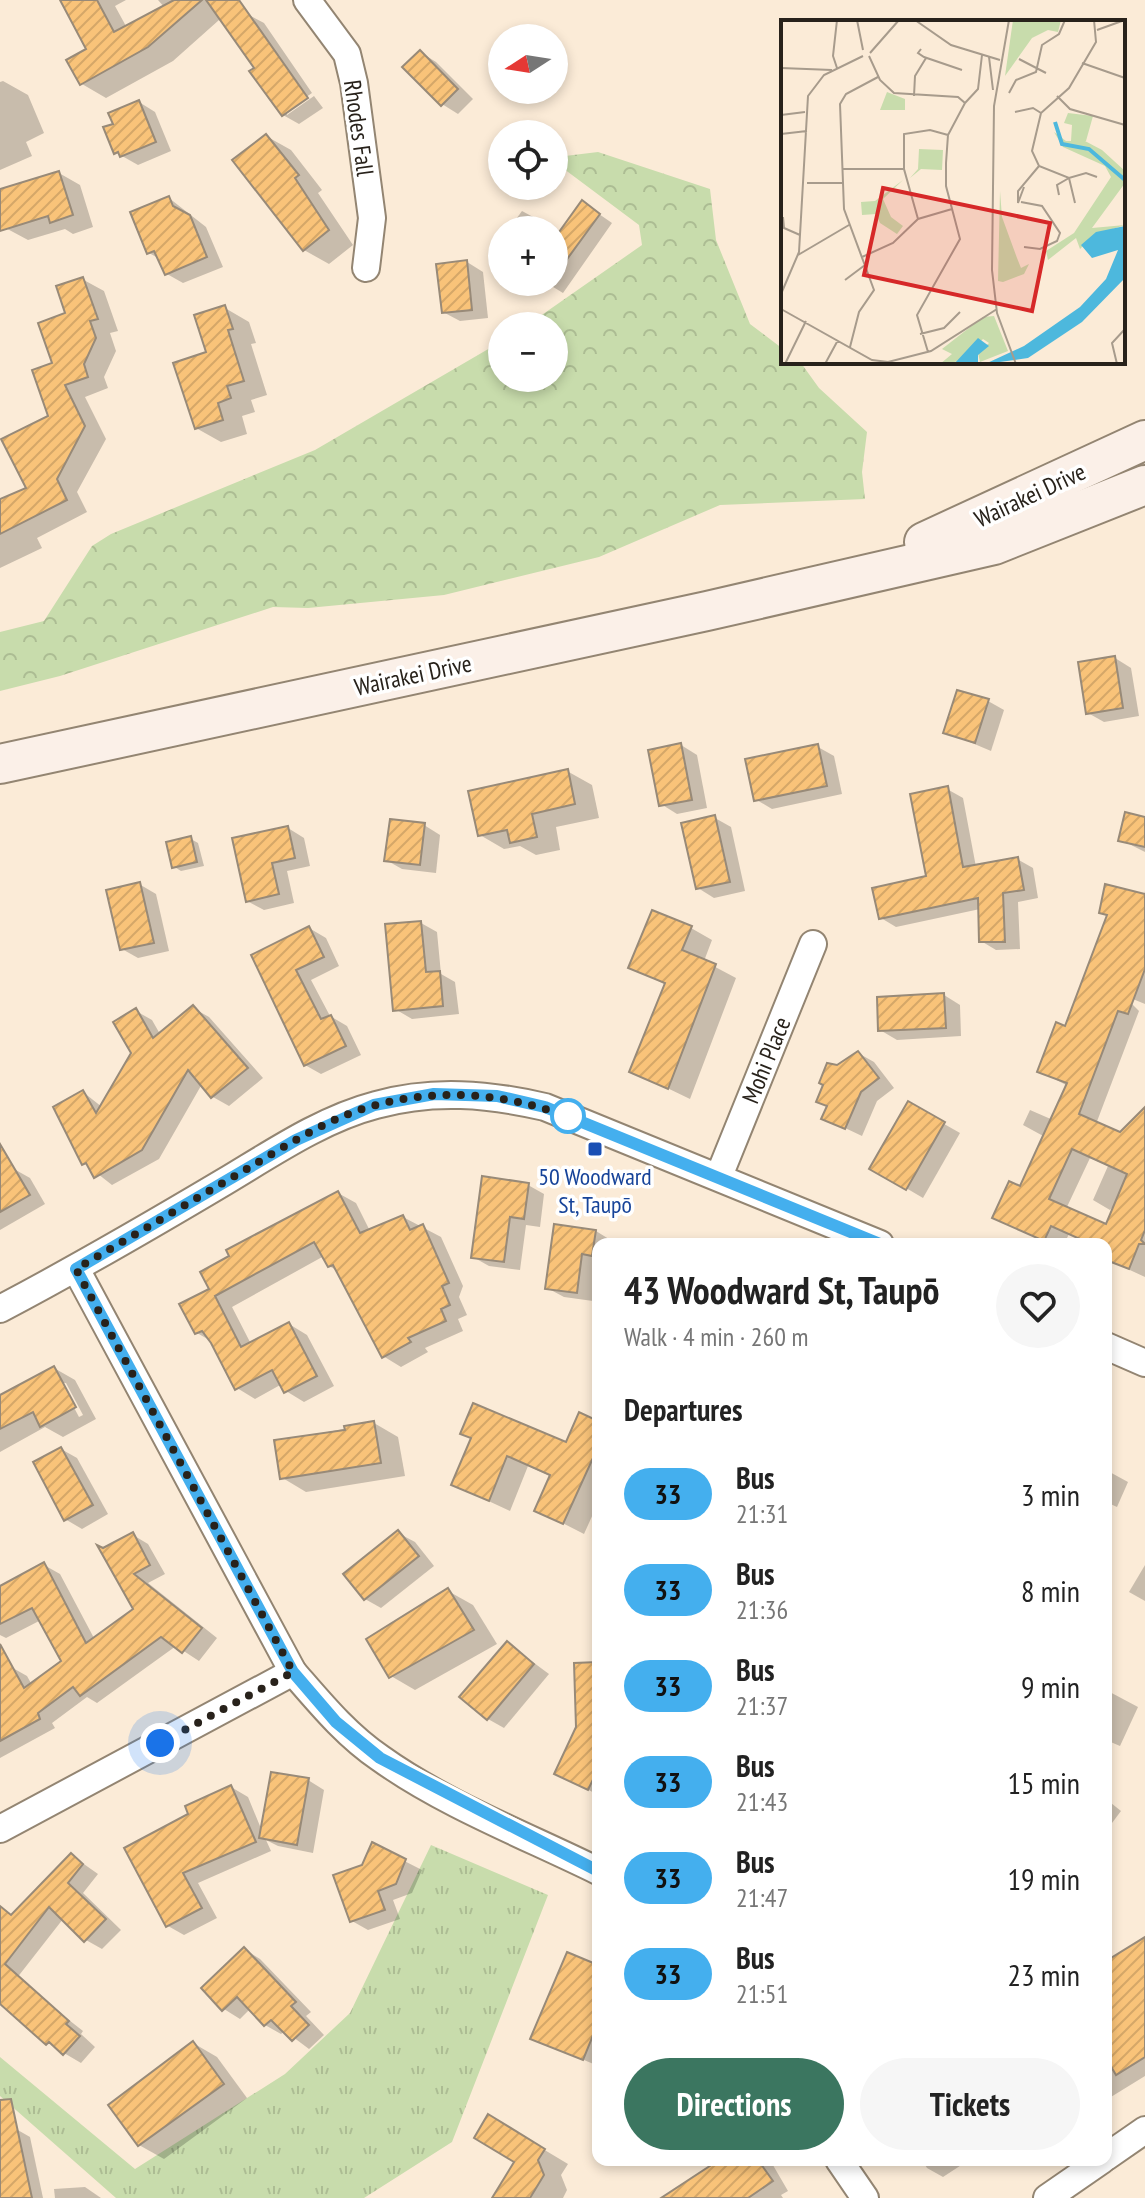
<!DOCTYPE html>
<html lang="en">
<head>
<meta charset="utf-8">
<style>
  body { margin:0; font-family:"PT Sans Narrow",sans-serif; background:#f6f6f6; color:#222; height:100vh; display:flex; flex-direction:column; font-size:30px; white-space:nowrap }
  * { box-sizing:border-box; margin:0 }
  p { font-size:26px; color:#767676 }
  .icon { flex:none; width:44px; height:44px; fill:none; stroke:currentColor; stroke-width:2; stroke-linecap:round; stroke-linejoin:round }
  .map { position:relative; flex:1; overflow:hidden }
  .sheet { position:absolute; left:592px; top:1238px; width:520px; height:928px; display:flex; flex-direction:column; background:#fff; border-radius:16px; box-shadow:0 4px 12px #0003 }
  .sheet>* { flex:none }
  .badge { padding:0 16px; border-radius:26px; font-size:28px; line-height:52px }
  .needle { width:52px; rotate:258deg }
  .buttons { position:absolute; left:488px; top:24px; display:grid; gap:16px }
  .buttons a { display:grid; place-items:center; width:80px; height:80px; border-radius:50%; background:#fff; box-shadow:0 4px 12px #0003; font-size:40px }
  .you { position:absolute; width:40px; height:40px; margin:-20px; border:6px solid #fff; border-radius:50%; background:#1a73e8; box-shadow:0 0 0 12px #1a73e833 }
  .map>.badge { position:absolute; translate:-50% -50%; box-shadow:0 0 0 4px #fff }
  h2 { padding:0 32px; font-size:30px; line-height:72px }
  .round { display:grid; place-items:center; flex:none; width:84px; height:84px; border-radius:42px; background:#f6f6f6 }
  .headline { display:flex; align-items:center; justify-content:space-between; height:136px; padding:0 32px }
  h1 { font-size:38px; font-weight:800; line-height:60px }
  .action { display:flex; gap:16px; margin-top:auto; padding:16px 32px }
  .action a { flex:1; height:92px; border-radius:48px; background:#3b7660; color:#fff; font-size:32px; font-weight:800; line-height:92px; text-align:center }
  .action a+a { background:#f6f6f6; color:#222 }
  ul { padding:0; list-style:none }
  li { display:flex; align-items:center; gap:24px; height:96px; padding:0 32px }
  li div { flex:1 }
  li b { display:block; font-size:30px }
  li em { font-style:normal }
  li .badge { min-width:88px; font-weight:700; text-align:center }
  .map>svg:first-child { display:block }
</style>
</head>
<body>
<div class="map">
<svg width="1145" height="2198" viewBox="0 0 1145 2198">
  <defs>
    <pattern id="forest-crowns" width="20" height="18" patternUnits="userSpaceOnUse" patternTransform="scale(2)"><rect width="20" height="18" fill="#c8dcac"/><path d="M2 6a3 3 0 1 1 6 0M12 15a3 3 0 1 1 6 0" fill="none" stroke="#acbc93"/></pattern>
    <pattern id="park-tufts" width="24" height="20" patternUnits="userSpaceOnUse" patternTransform="scale(2)"><rect width="24" height="20" fill="#c8dcac"/><path d="M3 7l-1-3M5 7V3M7 7l1-3M15 17l-1-3M17 17v-4M19 17l1-3" fill="none" stroke="#acbc93"/></pattern>
    <pattern id="building-hatch" width="6" height="6" patternUnits="userSpaceOnUse" patternTransform="scale(2)"><rect width="6" height="6" fill="#f9c379"/><path d="M-1 1l2-2M0 6l6-6M5 7l2-2" fill="none" stroke="#d5a768"/></pattern>
  </defs>
  <rect width="100%" height="100%" fill="#fbebd7"/>
  <polygon fill="url(#forest-crowns)" points="598,152 710,189 716,240 750,324 783,349 783,362 801,363 819,388 867,432 862,472 865,499 720,505 599,557 444,595 308,608 273,607 60,676 0,691 0,632 44,621 92,546 111,534 315,450 502,341 502,378 554,378 554,326 526,326 642,245 639,225 560,166 565,156"/>
  <polygon fill="url(#park-tufts)" points="431,1845 548,1895 452,2142 364,2198 116,2198 0,2096 0,2057 135,2169 285,2074 350,2013"/>
  <g fill="#0003" fill-rule="evenodd">
    <polygon points="62,0 126,0 115,6 127,28 165,8 158,0 234,0 237,4 173,61 106,98 82,84 89,50"/>
    <polygon points="247,14 264,23 312,93 287,110 287,115 314,96 323,108 299,124 283,115 256,68"/>
    <polygon points="420,52 436,62 473,99 458,114 442,104"/>
    <polygon points="3,81 28,95 44,133 26,142 32,156 0,170 0,82"/>
    <polygon points="139,102 155,112 171,151 138,165 115,152 116,125"/>
    <polygon points="266,136 291,150 322,190 318,193 353,245 329,264 304,250"/>
    <polygon points="59,173 80,185 93,227 73,234 65,229 28,240 0,225 0,191"/>
    <polygon points="169,198 206,227 223,267 183,283 167,274 160,259 149,253"/>
    <polygon points="583,203 612,223 563,293 545,282 554,282 554,232 559,235"/>
    <polygon points="522,211 535,218 552,230 508,230"/>
    <polygon points="502,238 502,251 496,247"/>
    <polygon points="467,262 483,272 488,318 460,321 443,312"/>
    <polygon points="82,279 104,291 118,331 110,333 116,351 104,377 108,388 85,397 106,439 77,492 87,512 37,538 42,548 0,568 0,502 28,489 50,417 54,364"/>
    <polygon points="225,308 249,322 256,343 251,344 267,395 251,400 255,412 242,416 247,434 221,442 196,428 209,354"/>
    <polygon points="1115,658 1131,668 1139,716 1104,722 1088,713"/>
    <polygon points="988,701 1004,710 991,751 946,732"/>
    <polygon points="681,745 697,755 707,808 677,814 661,804"/>
    <polygon points="818,747 834,756 842,794 772,809 755,799"/>
    <polygon points="567,771 592,785 599,818 556,827 560,850 536,855 520,846 504,849 480,835"/>
    <polygon points="947,789 963,798 976,867 1017,859 1033,868 1038,898 1018,902 1020,949 996,950 981,941 980,909 896,927 881,918 928,878"/>
    <polygon points="715,818 731,827 745,891 714,898 698,888"/>
    <polygon points="1145,819 1145,852 1121,840"/>
    <polygon points="424,825 440,835 436,873 402,869 386,860"/>
    <polygon points="288,828 304,838 310,866 287,871 294,903 264,910 247,901"/>
    <polygon points="191,839 198,843 204,866 181,871 173,866"/>
    <polygon points="139,884 156,894 169,951 138,958 122,949"/>
    <path d="M1145,891v113l-22,-9 16,16 -43,113 21,22 28,-36v167l-39,-18v-15h-16l-21,-10 -5,10h-15l-54,-27 27,-28 23,-52 -22,-12 7,-15 23,10 15,-34 -29,-15 27,-43 42,-112 -7,-4 43,-17zM1090,1158l18,8 -15,34 17,10 8,-8 -11,25 -41,-18z"/>
    <polygon points="421,923 437,932 441,974 455,982 459,1014 412,1019 395,1009"/>
    <polygon points="309,928 326,938 339,966 311,980 330,1016 347,1026 361,1055 321,1074 305,1065 254,956"/>
    <polygon points="691,928 712,940 704,961 736,978 690,1099 632,1071 666,985 631,967"/>
    <polygon points="944,995 960,1005 961,1036 897,1040 880,1030"/>
    <polygon points="193,1008 209,1017 263,1078 229,1106 213,1097 202,1084 159,1159 112,1185 84,1163 83,1092 102,1107 133,1053 136,1011 152,1020 160,1034"/>
    <polygon points="858,1053 874,1062 894,1088 877,1101 862,1136 824,1118 837,1068"/>
    <polygon points="909,1104 960,1133 923,1198 872,1168"/>
    <polygon points="14,1169 30,1178 45,1204 0,1230 0,1177"/>
    <polygon points="528,1185 544,1194 540,1227 526,1225 520,1270 489,1266 473,1257"/>
    <polygon points="338,1193 356,1203 370,1231 403,1217 441,1237 463,1286 459,1297 467,1315 458,1319 463,1331 425,1348 428,1352 401,1367 383,1356 338,1271 329,1266 324,1256 232,1307 251,1344 289,1324 307,1335 334,1386 304,1402 286,1391 282,1384 255,1399 237,1388 213,1342 197,1333 212,1290"/>
    <polygon points="596,1231 612,1241 611,1244 598,1244 593,1301 564,1297 547,1288"/>
    <path d="M54,1368l21,12 21,39 -33,18 -18,-10 -45,25v-55zM61,1383h5l17,32 -4,2z"/>
    <polygon points="374,1423 398,1437 405,1476 306,1492 281,1477 276,1442"/>
    <polygon points="598,1423 598,1503 584,1534 537,1510 552,1477 528,1466 510,1511 454,1485 473,1439 567,1444"/>
    <polygon points="61,1449 77,1458 108,1514 82,1529 65,1519"/>
    <polygon points="1106,1470 1128,1482 1117,1507 1106,1502"/>
    <polygon points="398,1533 415,1542 434,1566 381,1608 365,1599"/>
    <polygon points="133,1535 148,1544 165,1574 148,1583 217,1638 199,1661 176,1646 97,1703 87,1697 52,1723 55,1728 0,1758 0,1673 11,1667 27,1676 32,1685 64,1661 41,1620 6,1638 0,1635 0,1591 44,1565 60,1574 95,1640 136,1610 103,1550"/>
    <polygon points="1145,1565 1145,1601 1129,1592"/>
    <polygon points="448,1591 473,1605 497,1644 415,1690 391,1676"/>
    <polygon points="507,1643 549,1674 504,1728 488,1719"/>
    <polygon points="598,1664 598,1795 557,1773 578,1728"/>
    <polygon points="1106,1690 1138,1707 1120,1746 1106,1740"/>
    <polygon points="308,1780 324,1790 313,1853 278,1846 266,1840 271,1851 198,1883 217,1918 184,1935 168,1926 191,1815 231,1787 248,1797 262,1831"/>
    <polygon points="1106,1799 1121,1811 1106,1831"/>
    <polygon points="373,1845 422,1870 412,1893 393,1900 400,1919 368,1930 352,1921 364,1866"/>
    <polygon points="71,1855 98,1874 83,1893 121,1930 102,1949 86,1940 63,1919 13,1983 0,1976 0,1914 13,1916"/>
    <polygon points="1145,1940 1145,2076 1106,2100 1106,1974"/>
    <polygon points="244,1949 260,1959 311,2012 306,2016 324,2035 309,2049 285,2031 281,2034 265,2025 250,2009 240,2019 224,2009"/>
    <polygon points="598,1967 598,2066 533,2038"/>
    <polygon points="37,1995 83,2031 81,2034 95,2047 81,2063 64,2053"/>
    <polygon points="193,2043 217,2057 247,2098 164,2159 139,2145"/>
    <polygon points="16,2129 30,2137 43,2198 0,2198 0,2132"/>
    <polygon points="513,2131 568,2164 561,2175 567,2190 563,2198 494,2198 516,2162"/>
    <polygon points="718,2160 770,2160 788,2191 781,2195 783,2198 682,2198"/>
    <polygon points="922,2160 969,2160 943,2177 927,2168"/>
    <polygon points="85,2187 101,2198 55,2198 54,2189"/>
  </g>
  <g fill="url(#building-hatch)" stroke="#988a78" stroke-width="2" fill-rule="evenodd">
    <polygon points="60,0 97,0 114,32 174,0 202,0 148,47 80,85 66,60 86,49"/>
    <polygon points="206,0 239,0 308,98 282,116 249,71 254,68"/>
    <polygon points="420,50 458,89 441,106 402,67"/>
    <polygon points="139,100 156,142 120,157 118,152 114,154 103,127 113,124 108,113"/>
    <polygon points="266,134 299,175 295,178 329,230 303,251 232,160"/>
    <polygon points="59,171 73,215 50,223 48,216 0,231 0,189"/>
    <polygon points="169,196 173,206 190,215 207,257 165,275 154,251 147,254 130,212"/>
    <polygon points="582,200 600,214 554,277 554,239"/>
    <polygon points="467,260 472,310 442,313 436,264"/>
    <polygon points="83,277 98,319 90,321 96,338 84,364 88,377 65,385 85,426 57,479 67,500 0,534 0,499 26,488 1,439 48,416 32,370 52,363 38,323 65,313 56,286"/>
    <polygon points="225,305 233,329 228,330 244,381 227,386 231,398 218,403 223,420 195,429 173,363 206,352 194,315"/>
    <polygon points="1115,656 1123,708 1086,714 1078,662"/>
    <polygon points="957,690 989,699 975,743 943,733"/>
    <polygon points="681,743 692,800 659,806 648,750"/>
    <polygon points="818,744 827,786 754,801 745,759"/>
    <polygon points="568,769 575,804 532,814 537,837 510,843 507,830 478,836 468,791"/>
    <polygon points="948,786 963,867 1018,857 1024,890 1003,893 1005,942 979,942 978,898 879,919 872,888 926,876 910,794"/>
    <polygon points="1125,812 1145,817 1145,847 1118,841"/>
    <polygon points="715,815 730,882 696,889 681,823"/>
    <polygon points="390,819 425,823 420,865 384,861"/>
    <polygon points="288,826 295,858 272,863 279,894 246,902 232,838"/>
    <polygon points="191,836 197,862 172,868 166,842"/>
    <polygon points="140,882 154,943 120,950 106,890"/>
    <path d="M1105,884l40,10v75l-17,45 -10,-3 -39,103 41,18 25,-25v123l-4,10 4,4h-6l-10,25 -23,-9v-16h-15l-40,-18 -7,15 -52,-23 17,-37 11,5 47,-103 -30,-11 19,-50 9,4 42,-111 -8,-2zM1072,1149l55,25 -21,50 -57,-25z"/>
    <polygon points="652,910 692,926 682,950 716,964 668,1089 629,1072 665,983 628,968"/>
    <polygon points="421,921 426,972 440,971 443,1006 393,1011 385,924"/>
    <polygon points="309,926 324,957 296,970 321,1019 331,1015 346,1046 304,1066 251,955"/>
    <polygon points="944,993 946,1028 878,1031 877,997"/>
    <polygon points="193,1005 248,1068 211,1098 188,1070 142,1150 94,1178 86,1163 82,1165 53,1107 83,1090 96,1113 131,1053 113,1022 136,1008 153,1038"/>
    <polygon points="858,1051 879,1078 861,1092 845,1129 821,1119 827,1106 816,1102 823,1085 819,1083 827,1063 837,1065"/>
    <polygon points="908,1101 945,1122 906,1190 869,1169"/>
    <polygon points="0,1144 30,1195 0,1212"/>
    <polygon points="482,1176 529,1183 524,1219 510,1217 504,1262 471,1258"/>
    <polygon points="338,1191 360,1233 403,1215 410,1230 423,1224 449,1283 442,1286 450,1305 441,1309 446,1321 408,1338 411,1342 382,1358 333,1265 328,1267 314,1242 215,1296 241,1347 289,1322 317,1376 284,1393 272,1370 235,1390 211,1343 202,1331 195,1334 179,1304 209,1289 200,1272 229,1256 226,1250"/>
    <polygon points="554,1224 596,1230 592,1256 582,1254 577,1293 545,1289"/>
    <polygon points="54,1366 76,1407 40,1427 33,1412 0,1429 0,1395"/>
    <polygon points="473,1403 566,1442 579,1412 598,1421 598,1447 563,1524 534,1511 550,1475 507,1456 489,1501 451,1485 471,1438 460,1434"/>
    <polygon points="374,1421 381,1463 280,1479 274,1440 345,1430 344,1426"/>
    <polygon points="61,1447 93,1505 64,1521 33,1462"/>
    <polygon points="398,1530 419,1556 364,1600 343,1574"/>
    <polygon points="133,1532 150,1565 134,1574 202,1628 182,1653 161,1637 80,1696 73,1687 38,1713 40,1719 0,1741 0,1644 24,1688 61,1661 32,1608 0,1624 0,1586 44,1562 86,1643 133,1609 97,1545 103,1548"/>
    <polygon points="448,1588 474,1630 389,1678 366,1639"/>
    <polygon points="507,1641 534,1664 487,1720 459,1697"/>
    <polygon points="598,1662 598,1769 588,1790 554,1774 576,1727 574,1663"/>
    <polygon points="271,1772 309,1778 297,1845 259,1838"/>
    <polygon points="231,1785 256,1842 183,1873 202,1908 166,1927 124,1848 188,1814 185,1806"/>
    <polygon points="372,1842 406,1859 396,1884 378,1891 385,1910 350,1922 333,1875 362,1865"/>
    <polygon points="71,1853 83,1864 68,1883 106,1919 84,1942 49,1907 5,1964 69,2021 66,2024 80,2036 63,2055 49,2042 46,2045 0,2004 0,1906 11,1915"/>
    <polygon points="1145,1937 1145,2057 1116,2075 1106,2058 1106,1961"/>
    <polygon points="244,1947 296,2002 291,2006 309,2025 292,2041 271,2020 264,2026 237,1997 222,2011 201,1988"/>
    <polygon points="567,1952 598,1965 598,2023 583,2060 530,2039"/>
    <polygon points="193,2041 224,2084 138,2146 108,2105"/>
    <polygon points="11,2099 32,2198 0,2198 0,2100"/>
    <polygon points="488,2114 545,2149 538,2160 544,2175 530,2198 492,2198 514,2162 474,2138"/>
    <polygon points="719,2160 758,2160 773,2181 748,2198 661,2198"/>
  </g>
  <g fill="none" stroke-linecap="round" stroke-linejoin="round">
    <g stroke="#938572" stroke-width="30">
      <g id="minor">
        <polyline points="307,0 347,54 354,83 372,218 366,268"/>
        <polyline points="719,1176 813,944"/>
        <path d="M76,1269l217,403c27,31 53,63 87,86 64,46 147,78 218,113"/>
        <path d="M0,1309c76,-40 150,-83 224,-127 47,-28 98,-63 152,-77 57,-16 113,-11 169,2l335,137"/>
        <polyline points="1106,1346 1145,1363"/>
        <polyline points="0,1829 293,1672"/>
        <polyline points="1106,2157 1145,2130"/>
        <polyline points="839,2160 865,2198"/>
        <polyline points="1047,2198 1102,2160"/>
      </g>
    </g>
    <g stroke="#938572" stroke-width="42">
      <g id="secondary">
        <polyline points="924,542 1145,440"/>
        <polyline points="0,764 707,611 994,545 1145,485"/>
      </g>
    </g>
    <use href="#minor" stroke="#fff" stroke-width="26"/>
    <use href="#secondary" stroke="#fbf0e8" stroke-width="38"/>
  </g>
  <g fill="none" stroke-linecap="round" stroke-linejoin="round">
    <g stroke="#fff" stroke-width="18">
      <polyline id="line" points="598,1871 380,1758 336,1722 293,1672 76,1269 296,1140 374,1105 434,1094 497,1096 545,1107 880,1244"/>
    </g>
    <use href="#line" stroke="#44afee" stroke-width="12"/>
    <path stroke="#28221b" stroke-width="8" stroke-dasharray="0 14.4" d="M160,1743l133,-71 -217,-403c58,-34 116,-68 174,-102 39,-23 82,-51 126,-62 67,-18 135,-11 198,14l-6,-3"/>
  </g>
  <circle fill="#fff" stroke="#44afee" stroke-width="4" cx="568" cy="1116" r="16"/>
  <rect fill="#1a4fb4" stroke="#fff" stroke-width="3" x="587" y="1141" width="16" height="16" rx="4"/>
  <g text-anchor="middle" dominant-baseline="central" stroke-width="7" stroke-linejoin="round" paint-order="stroke">
    <g font-size="24" fill="#28221b" stroke="#fff">
      <text transform="translate(359 128) rotate(82)">Rhodes Fall</text>
      <text transform="translate(1030 495) rotate(-25)">Wairakei Drive</text>
      <text transform="translate(413 675) rotate(-12)">Wairakei Drive</text>
      <text transform="translate(766 1060) rotate(-68)">Mohi Place</text>
    </g>
    <g font-size="24" fill="#164399" stroke="#fff">
      <text x="595" y="1176">50 Woodward<tspan x="595" dy="28">St, Taupō</tspan></text>
    </g>
  </g>
  <g transform="translate(781 20)">
    <rect width="344" height="344" fill="#fbebd7"/>
    <path d="M273,112l12,9h19l17,9 23,21v12l-33,45 33,-3 -31,10 -14,14 -4,-11 -28,22 -2,-9 28,-18 37,-56 -6,-11 -42,-19zM219,171l2,26 15,41 4,10 8,-4 -5,10 -21,8 -5,-1z" fill="#c8dcac"/>
    <path d="M232,0h48l-3,12 -10,-2 -16,8 -27,38zM106,72l18,7v11h-25zM287,93l25,3 -7,25h-15l1,-16 -8,-2zM138,129l24,1 -1,20 -21,-1 -11,9 8,-9zM122,160l-20,19 8,18 12,9 -6,8 -17,-11 -4,-9 -14,1 -1,-13 14,-1zM213,296l14,35 -28,11 -2,-9 11,-10 -6,-4 -22,22 -21,3 12,-10 -10,-5 41,-32z" fill="#c8dcac"/>
    <path d="M344,206v52l-43,44 -54,36 -43,6 39,-18 56,-39 26,-28 12,-29 -26,8 -11,-13 15,-13zM197,318l11,8 -11,9v9h-24z" fill="#4db8dd"/>
    <path fill="none" stroke="#4db8dd" stroke-width="4" d="M274,102l7,22 27,5 36,31"/>
    <path fill="none" stroke="#a79b8c" stroke-width="2" d="M56,0l-4,36 4,12M76,0l6,30M134,0l36,25 49,15M228,0l-15,86 -2,164 5,43 19,51M313,0l2,22 -27,46 -28,25 -9,38 7,15 30,12 17,-5 11,4M316,10l25,-9M140,29l-3,4 6,4 38,13M89,33l29,-33M88,36l11,24 14,13 64,4 7,6 -17,32 -2,28v23l14,53 -43,76 11,37M208,37l4,33M238,39l27,14M301,43l43,15M0,48l51,2M228,73l7,-13 20,-8 6,-27 17,-11 6,-14M133,76l1,-20 11,-18M276,76l13,13 55,16M184,83l13,-14 4,-34M234,92l18,-4 8,5M0,95l24,-3M0,114l26,-3M62,149h61M288,158l6,25M26,163h36M243,167l-6,16v-12l21,-25M278,175l-2,-10 12,-7M240,182l21,4 18,27 -3,8 -17,8 -16,-2M2,197l1,11 16,7M137,199l-14,-50v-35l26,-4 18,5M17,235l51,-30M81,237l31,-14 25,-24 34,-10M64,260l20,-15M0,274l18,-42 9,-156 16,-21 39,-19M0,289l91,51 16,2 43,-11 66,-42M139,314l24,-6 16,-16M69,327l9,-35 15,-22 -30,-81 -4,-105 6,-10 32,-17M4,344l21,-43M44,344l13,-24M336,344l-5,-21 13,-14"/>
    <path fill="#d62828" fill-opacity="0.15" stroke="#d62828" stroke-width="4" d="M102,168l167,35 -18,88 -168,-36z"/>
    <rect width="344" height="344" fill="none" stroke="#28221b" stroke-width="4"/>
  </g>
</svg>
<div class="buttons">
<a><svg class="needle" viewBox="-14 -14 28 28"><path d="M0-13l5 13h-10z" fill="#e53935"/><path d="M0 13l5-13h-10z" fill="#767676"/></svg></a>
<a><svg class="icon" aria-label="locate" viewBox="0 0 24 24"><circle cx="12" cy="12" r="6"/><path d="M12 2v4M12 18v4M2 12h4M18 12h4"/></svg></a>
<a>+</a>
<a>−</a>
</div>
<div class="you" style="left:160px;top:1743px"></div>
<section class="sheet">
<div class="headline"><div><h1>43 Woodward St, Taupō</h1><p>Walk · 4 min · 260 m</p></div><a class="round"><svg class="icon" aria-label="heart" viewBox="0 0 24 24"><path d="M12 20l-8-8c-3-5 5-10 8-4 3-6 11-1 8 4z"/></svg></a></div>
<h2>Departures</h2>
<ul>
<li><span class="badge" style="background:#44afee;color:#111">33</span><div><b>Bus</b><p>21:31</p></div><em>3 min</em></li>
<li><span class="badge" style="background:#44afee;color:#111">33</span><div><b>Bus</b><p>21:36</p></div><em>8 min</em></li>
<li><span class="badge" style="background:#44afee;color:#111">33</span><div><b>Bus</b><p>21:37</p></div><em>9 min</em></li>
<li><span class="badge" style="background:#44afee;color:#111">33</span><div><b>Bus</b><p>21:43</p></div><em>15 min</em></li>
<li><span class="badge" style="background:#44afee;color:#111">33</span><div><b>Bus</b><p>21:47</p></div><em>19 min</em></li>
<li><span class="badge" style="background:#44afee;color:#111">33</span><div><b>Bus</b><p>21:51</p></div><em>23 min</em></li>
</ul>
<div class="action"><a>Directions</a><a>Tickets</a></div>
</section>
</div>
</body>
</html>
